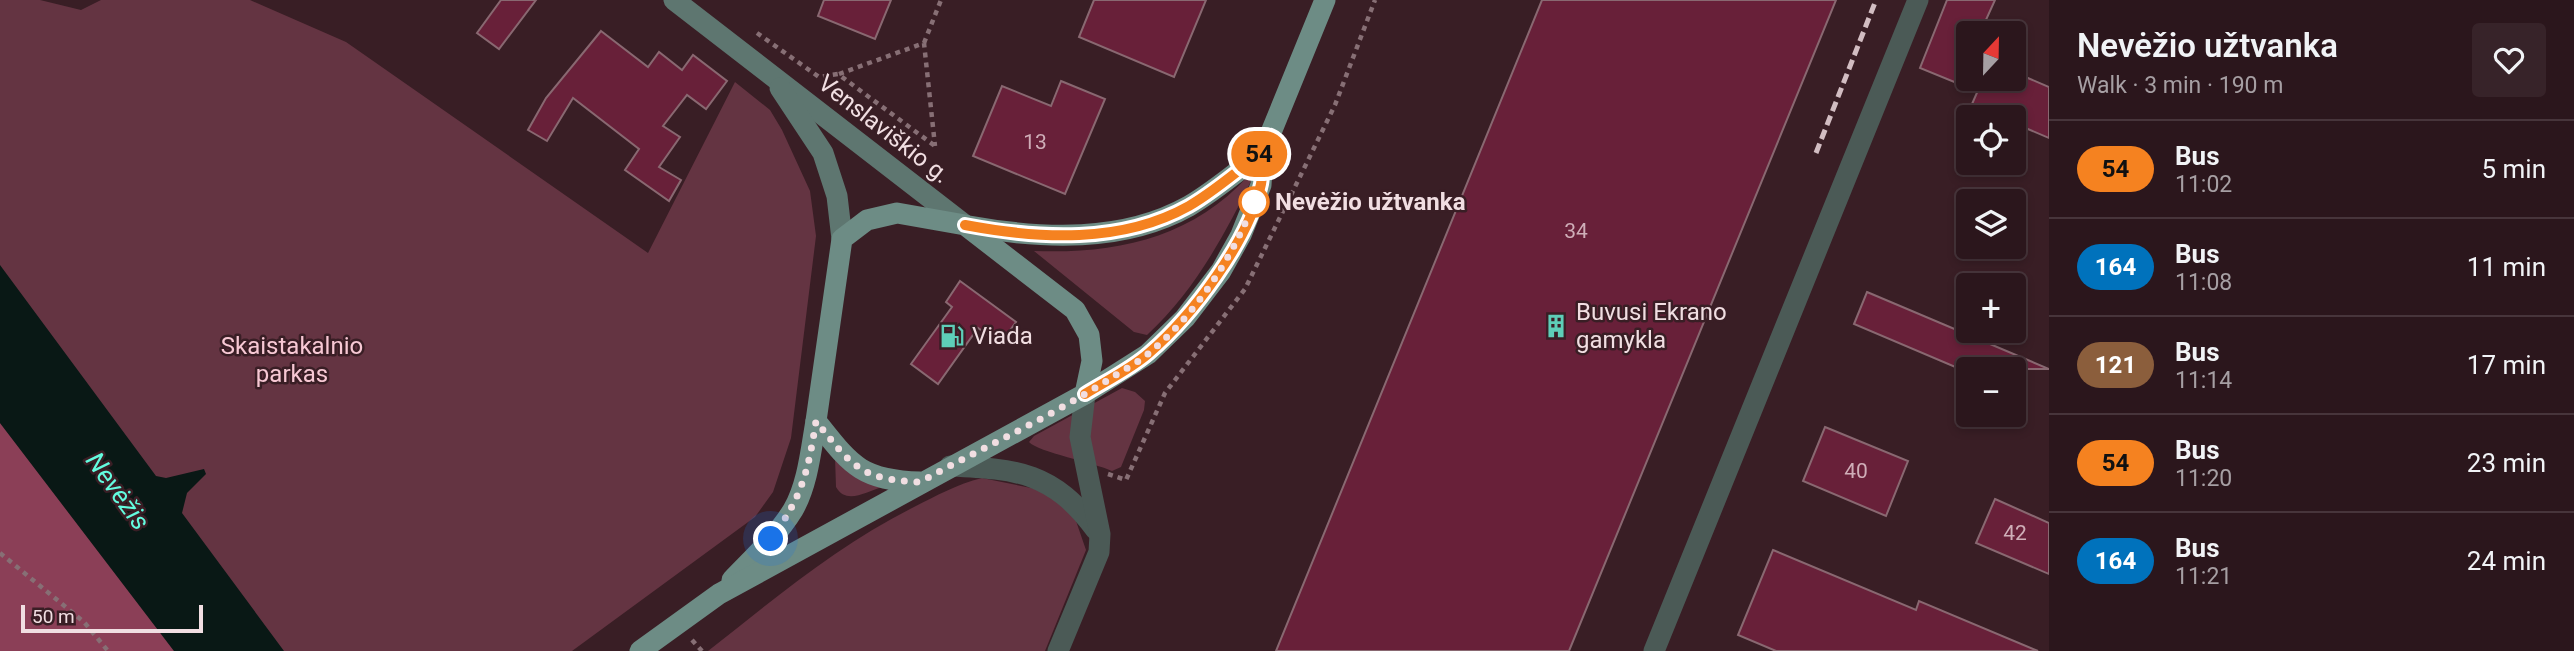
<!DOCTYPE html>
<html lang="en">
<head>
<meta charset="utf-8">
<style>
  body { margin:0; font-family:Roboto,sans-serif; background:#372329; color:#f1f3f6; height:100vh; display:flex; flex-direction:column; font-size:26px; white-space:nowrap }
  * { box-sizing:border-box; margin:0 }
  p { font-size:23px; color:#a69fa3 }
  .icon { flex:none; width:38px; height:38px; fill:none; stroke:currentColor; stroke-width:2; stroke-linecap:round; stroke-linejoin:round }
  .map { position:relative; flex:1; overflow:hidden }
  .sheet { display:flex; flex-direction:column; background:#2b161c; width:525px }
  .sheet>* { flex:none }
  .badge { padding:0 14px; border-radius:23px; font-size:24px; line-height:46px }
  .needle { width:46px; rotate:22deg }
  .controls { position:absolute; left:1956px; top:21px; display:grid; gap:14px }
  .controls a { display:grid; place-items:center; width:70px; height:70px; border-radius:7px; background:#2b161c; box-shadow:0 4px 10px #0003,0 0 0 2px #47353b; font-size:35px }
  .scale { position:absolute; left:21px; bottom:18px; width:182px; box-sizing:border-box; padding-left:7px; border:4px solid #f1dee2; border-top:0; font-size:19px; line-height:24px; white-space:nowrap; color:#f1dee2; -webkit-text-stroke:5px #391e25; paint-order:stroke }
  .you { position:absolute; width:35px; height:35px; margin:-18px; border:5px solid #fff; border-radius:50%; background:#1a73e8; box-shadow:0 0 0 10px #1a73e833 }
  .map>.badge { position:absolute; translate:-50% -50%; box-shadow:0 0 0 4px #fff }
  .round { display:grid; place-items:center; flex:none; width:74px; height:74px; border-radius:7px; background:#372329 }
  .head { display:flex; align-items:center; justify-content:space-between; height:119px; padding:0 28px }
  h1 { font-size:33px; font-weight:600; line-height:52px }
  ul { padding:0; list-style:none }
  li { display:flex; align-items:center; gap:21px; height:98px; padding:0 28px; border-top:2px solid #47353b }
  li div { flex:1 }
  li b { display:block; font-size:26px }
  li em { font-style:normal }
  li .badge { min-width:77px; font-weight:700; text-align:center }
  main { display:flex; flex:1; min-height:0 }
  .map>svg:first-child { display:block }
</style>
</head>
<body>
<main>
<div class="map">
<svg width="2049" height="651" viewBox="0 0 2049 651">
  <rect width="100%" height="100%" fill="#391e25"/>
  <g fill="#643442">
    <polygon points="0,0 40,0 81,10 101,0 250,0 346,42 648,253 735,82 770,110 782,130 810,191 816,236 791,438 773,492 755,517 572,651 102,651 0,560"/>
    <path d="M1248,176l4,3c-27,56 -59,114 -105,156l-13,-3 -100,-81c81,3 157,-12 214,-75z"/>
    <path d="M1122,388l13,4 10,9 -1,9 -23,57 -9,4c-17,-8 -74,-19 -83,-29l5,-6z"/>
    <path d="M835,457l47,30c-16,5 -36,18 -46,0z"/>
    <path d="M982,478l59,12 17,10 18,21 10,29 -41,101h-337c66,-52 130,-106 206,-144 22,-11 43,-23 68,-29z"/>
  </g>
  <polygon fill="#8b3f57" points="0,423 174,651 0,651"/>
  <polygon fill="#091815" points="0,265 156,476 166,478 204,469 206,474 187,493 182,513 284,651 174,651 0,423"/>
  <g fill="#682039" stroke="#896871" stroke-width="2">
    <polygon points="501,0 536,0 499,49 477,33"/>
    <polygon points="824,0 891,0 875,39 818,16"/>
    <polygon points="1094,0 1206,0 1174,77 1079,37"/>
    <polygon points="1542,0 1836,0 1569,651 1276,651"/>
    <polygon points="1947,0 1995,0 1980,33 1969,33 1969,88 1920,68"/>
    <polygon points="601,31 648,67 659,52 682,70 693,55 727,81 706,109 687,95 663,126 680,137 659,167 681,180 669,201 625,170 639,149 573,98 547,141 528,130 546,98"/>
    <polygon points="2014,72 2049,87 2049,138 2014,123 2014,117 2002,117 1972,104 1983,79 2014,79"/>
    <polygon points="1061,81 1105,99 1065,194 973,156 1002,86 1051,106"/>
    <polygon points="960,281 1016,322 1000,344 978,328 938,384 911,364 952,307 946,302"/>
    <polygon points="1867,292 2049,369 1960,369 1854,324"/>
    <polygon points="1825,427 1908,461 1886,516 1803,481"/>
    <polygon points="1995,499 2049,523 2049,574 1976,543"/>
    <polygon points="1773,550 1916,610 1919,601 2038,651 1776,651 1738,635"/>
  </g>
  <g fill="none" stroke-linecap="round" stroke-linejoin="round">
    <g stroke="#876f75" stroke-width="4.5" stroke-dasharray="5 5" stroke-linecap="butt">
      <polyline points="757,33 819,77 838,74 935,146"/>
      <polyline points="924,43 941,0"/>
      <polyline points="839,74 924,43 935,146"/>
      <polyline points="1108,474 1126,480 1165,393 1245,289 1335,105 1375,0"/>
      <polyline points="0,553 84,622 108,651"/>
      <polyline points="692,640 702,651"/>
    </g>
    <g stroke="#4b5a56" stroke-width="21">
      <path d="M950,466c68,3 103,6 146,64"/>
      <polyline points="1058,651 1099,552 1100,534 1080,437 1085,394"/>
      <polyline points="1654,651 1918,0"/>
    </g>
    <g stroke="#5e7670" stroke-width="21">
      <polyline points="674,0 965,225"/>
      <polyline points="780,88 823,153 837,196 842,239"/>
    </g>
    <g stroke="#6d8c85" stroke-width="21">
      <path d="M969,226c73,13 154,17 220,-20 26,-15 50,-36 74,-54"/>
      <polyline points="1085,394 1148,354 1185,318 1221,271 1241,235 1261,185 1263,152 1325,0"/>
      <path d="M732,580c21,-22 45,-44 61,-70 15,-26 18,-61 23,-89"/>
      <path d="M640,651l79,-57 366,-200 7,-33 -3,-26 -14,-25 -110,-85 -68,-12 -30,7 -25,19 -26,182c35,44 44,59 104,61"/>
    </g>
    <polyline stroke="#d2bdc2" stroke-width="5" stroke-dasharray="10 5" stroke-linecap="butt" points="1816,153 1876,0"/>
  </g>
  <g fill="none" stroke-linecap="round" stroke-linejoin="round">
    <g stroke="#fff" stroke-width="16">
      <path id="line" d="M965,225c74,14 156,19 224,-19 26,-15 50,-36 73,-54 0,10 1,22 -1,32 -12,57 -69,132 -112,169 -18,16 -43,28 -64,41"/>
    </g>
    <use href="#line" stroke="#f58220" stroke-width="10"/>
    <path stroke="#f1dee2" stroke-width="7" stroke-dasharray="0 12.6" d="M771,539c31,-42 37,-67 45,-118 35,44 44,59 104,61 62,-34 128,-64 188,-102 13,-9 28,-16 40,-26 48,-40 84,-95 106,-152"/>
  </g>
  <defs>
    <g id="building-bare" transform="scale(1.89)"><path d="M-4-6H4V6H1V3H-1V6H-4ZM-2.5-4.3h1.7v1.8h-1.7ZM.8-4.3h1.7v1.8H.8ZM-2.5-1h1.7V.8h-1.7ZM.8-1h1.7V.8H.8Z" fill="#5eceb8" stroke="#391e25" stroke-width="2.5" paint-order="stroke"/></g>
    <g id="fuel-bare" transform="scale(1.89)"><path d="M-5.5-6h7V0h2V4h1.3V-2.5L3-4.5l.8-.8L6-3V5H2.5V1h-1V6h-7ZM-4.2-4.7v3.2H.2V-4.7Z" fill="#5eceb8" stroke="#391e25" stroke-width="2.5" paint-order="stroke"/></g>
  </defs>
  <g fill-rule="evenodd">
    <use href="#building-bare" x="1556" y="326"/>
    <use href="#fuel-bare" x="952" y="336"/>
  </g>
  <circle fill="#fff" stroke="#f58220" stroke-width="3.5" cx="1254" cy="202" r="14"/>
  <g text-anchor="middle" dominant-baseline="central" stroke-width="5" stroke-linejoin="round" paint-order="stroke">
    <g font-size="21" fill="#cfaeb8">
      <text x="1035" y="142">13</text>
      <text x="1576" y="231">34</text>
      <text x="1856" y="471">40</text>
      <text x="2015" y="533">42</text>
    </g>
    <g font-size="24" fill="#f1dee2" stroke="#391e25">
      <text transform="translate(884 129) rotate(38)">Venslaviškio g.</text>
    </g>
    <g font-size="24" font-weight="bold" fill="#f1dee2" stroke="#391e25" text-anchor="start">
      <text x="1275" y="202">Nevėžio užtvanka</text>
    </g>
    <g font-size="24" fill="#f1dee2" stroke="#391e25" text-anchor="start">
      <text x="1576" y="312">Buvusi Ekrano<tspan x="1576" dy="28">gamykla</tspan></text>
      <text x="972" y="336">Viada</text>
    </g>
    <g font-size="24" fill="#f7c8d4" stroke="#391e25">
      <text x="292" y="346">Skaistakalnio<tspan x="292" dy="28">parkas</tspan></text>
    </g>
    <g font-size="26" font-style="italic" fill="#63fcdf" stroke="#391e25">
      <text transform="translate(118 491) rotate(54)">Nevėžis</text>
    </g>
  </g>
</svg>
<div class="controls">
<a><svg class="needle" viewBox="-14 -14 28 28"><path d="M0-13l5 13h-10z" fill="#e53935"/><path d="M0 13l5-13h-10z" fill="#a69fa3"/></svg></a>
<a><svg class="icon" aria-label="locate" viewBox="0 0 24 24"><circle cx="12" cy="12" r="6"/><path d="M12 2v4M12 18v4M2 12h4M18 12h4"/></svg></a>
<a><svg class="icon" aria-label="layers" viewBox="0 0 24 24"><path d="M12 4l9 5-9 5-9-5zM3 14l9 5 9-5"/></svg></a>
<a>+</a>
<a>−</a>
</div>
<div class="scale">50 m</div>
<div class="you" style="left:771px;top:539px"></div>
<b class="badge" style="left:1259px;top:154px;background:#f58220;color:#111">54</b>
</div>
<section class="sheet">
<div class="head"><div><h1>Nevėžio užtvanka</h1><p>Walk · 3 min · 190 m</p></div><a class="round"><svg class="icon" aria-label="heart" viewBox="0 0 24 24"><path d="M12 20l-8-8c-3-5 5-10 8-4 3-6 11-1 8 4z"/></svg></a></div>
<ul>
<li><span class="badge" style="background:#f58220;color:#111">54</span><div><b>Bus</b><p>11:02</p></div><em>5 min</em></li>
<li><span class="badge" style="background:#0072bc;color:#fff">164</span><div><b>Bus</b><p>11:08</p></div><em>11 min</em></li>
<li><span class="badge" style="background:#8b5e3c;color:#fff">121</span><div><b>Bus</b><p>11:14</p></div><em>17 min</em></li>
<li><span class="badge" style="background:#f58220;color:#111">54</span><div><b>Bus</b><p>11:20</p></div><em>23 min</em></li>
<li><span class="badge" style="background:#0072bc;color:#fff">164</span><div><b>Bus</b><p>11:21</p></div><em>24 min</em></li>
</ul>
</section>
</main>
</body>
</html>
